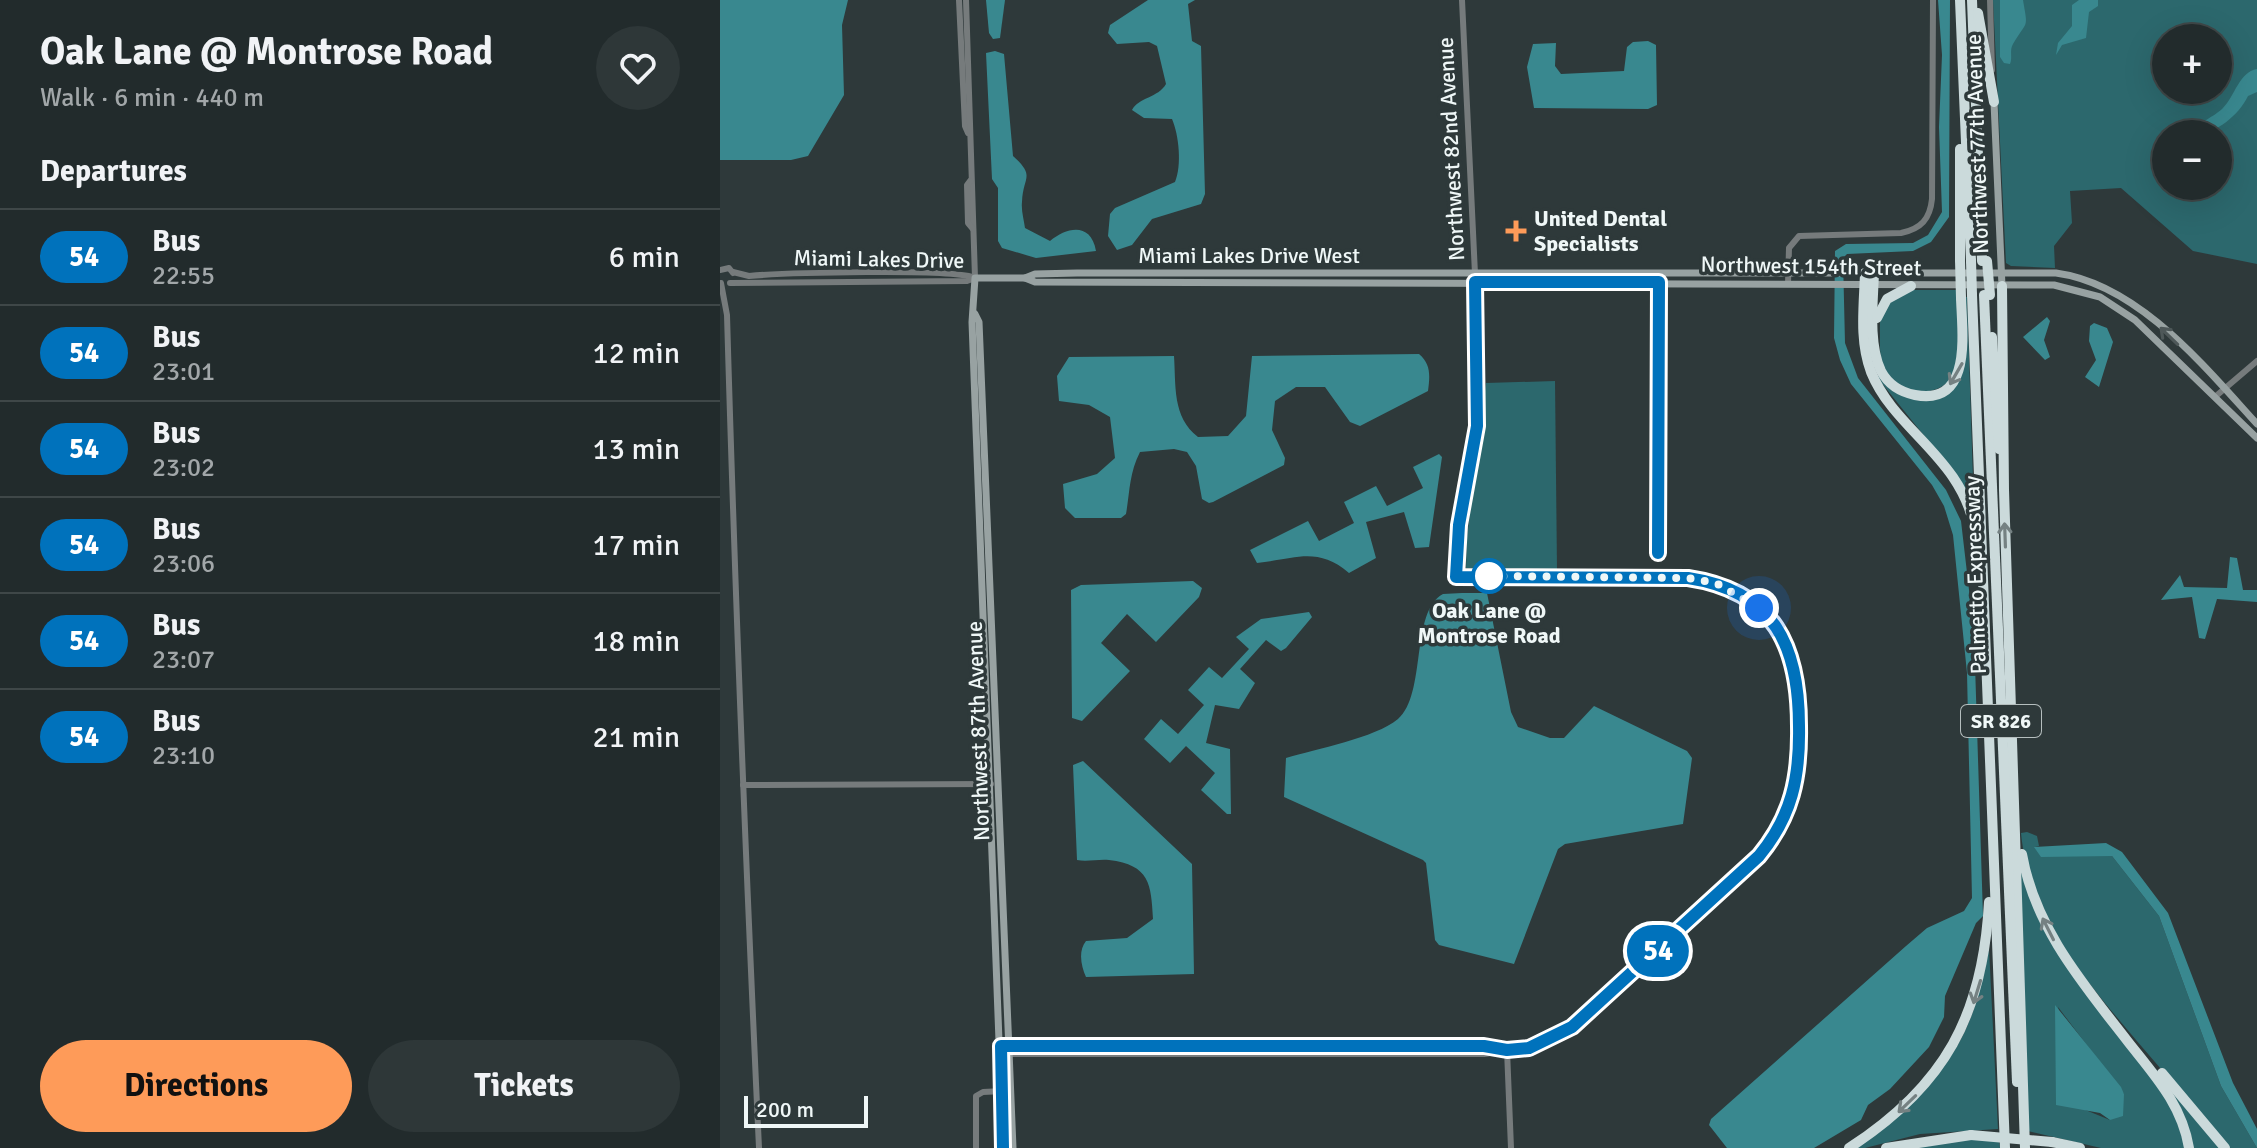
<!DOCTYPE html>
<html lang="en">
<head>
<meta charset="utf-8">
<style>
  body { margin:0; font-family:Signika,sans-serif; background:#2e3738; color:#f1f3f6; height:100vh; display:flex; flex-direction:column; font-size:30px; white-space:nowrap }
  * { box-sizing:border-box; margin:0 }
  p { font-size:26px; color:#a2a7a9 }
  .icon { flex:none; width:44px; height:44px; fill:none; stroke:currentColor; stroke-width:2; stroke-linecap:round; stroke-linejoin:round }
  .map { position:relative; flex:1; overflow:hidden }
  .side { display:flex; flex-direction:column; background:#222b2c; width:720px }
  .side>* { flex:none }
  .badge { padding:0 16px; border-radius:26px; font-size:28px; line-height:52px }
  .controls { position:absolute; left:1432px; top:24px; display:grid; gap:16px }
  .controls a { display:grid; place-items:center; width:80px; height:80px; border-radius:50%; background:#222b2c; box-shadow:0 8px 32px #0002,0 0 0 2px #3f4748; font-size:40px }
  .scale { position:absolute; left:24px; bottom:20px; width:124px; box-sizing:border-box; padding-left:8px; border:4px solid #eff7f7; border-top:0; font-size:22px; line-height:28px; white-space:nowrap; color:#eff7f7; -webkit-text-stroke:6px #2e393a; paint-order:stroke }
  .you { position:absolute; width:40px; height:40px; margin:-20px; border:6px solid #fff; border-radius:50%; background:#1a73e8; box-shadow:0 0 0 12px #1a73e833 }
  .map>.badge { position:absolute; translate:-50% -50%; box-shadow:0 0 0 4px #fff }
  h2 { padding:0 40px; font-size:30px; line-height:72px }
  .round { display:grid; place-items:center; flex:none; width:84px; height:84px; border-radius:42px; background:#2e3738 }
  .headline { display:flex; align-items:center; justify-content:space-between; height:136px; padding:0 40px }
  h1 { font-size:38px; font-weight:700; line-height:60px }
  .cta { display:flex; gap:16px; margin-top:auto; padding:16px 40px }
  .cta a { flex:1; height:92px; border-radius:48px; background:#fe9b59; color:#111; font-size:32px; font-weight:700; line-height:92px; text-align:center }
  .cta a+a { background:#2e3738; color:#f1f3f6 }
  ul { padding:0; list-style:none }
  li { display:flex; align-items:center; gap:24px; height:96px; padding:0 40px; border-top:2px solid #3f4748 }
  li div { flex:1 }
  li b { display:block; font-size:30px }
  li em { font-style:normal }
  li .badge { min-width:88px; font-weight:700; text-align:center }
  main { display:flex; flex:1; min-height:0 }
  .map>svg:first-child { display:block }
</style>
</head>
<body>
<main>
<section class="side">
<div class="headline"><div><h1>Oak Lane @ Montrose Road</h1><p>Walk · 6 min · 440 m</p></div><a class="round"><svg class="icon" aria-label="heart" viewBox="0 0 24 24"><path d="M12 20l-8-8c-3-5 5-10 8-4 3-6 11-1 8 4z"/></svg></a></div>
<h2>Departures</h2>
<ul>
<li><span class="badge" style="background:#0072bc;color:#fff">54</span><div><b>Bus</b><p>22:55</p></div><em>6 min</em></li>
<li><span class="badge" style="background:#0072bc;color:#fff">54</span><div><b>Bus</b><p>23:01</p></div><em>12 min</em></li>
<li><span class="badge" style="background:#0072bc;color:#fff">54</span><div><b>Bus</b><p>23:02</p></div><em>13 min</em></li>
<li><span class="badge" style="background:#0072bc;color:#fff">54</span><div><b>Bus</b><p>23:06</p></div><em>17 min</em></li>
<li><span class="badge" style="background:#0072bc;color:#fff">54</span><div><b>Bus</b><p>23:07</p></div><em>18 min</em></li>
<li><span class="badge" style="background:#0072bc;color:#fff">54</span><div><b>Bus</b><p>23:10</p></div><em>21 min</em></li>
</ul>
<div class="cta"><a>Directions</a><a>Tickets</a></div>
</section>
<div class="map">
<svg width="1537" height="1148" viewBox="0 0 1537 1148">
  <rect width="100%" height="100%" fill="#2e393a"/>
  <g fill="#2c686d" fill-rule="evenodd">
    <path d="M1273,0h264v264l-64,-13 -72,-63 -51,3 2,32 -18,23 1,22 -44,-2 -5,-3zM1446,38h52v52h-52zM1446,134h52v52h-52z"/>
    <path d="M1193,290h45c1,24 9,58 -2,81 -13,27 -49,26 -68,5 -9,-10 -8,-29 -8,-41 0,-10 -1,-23 6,-31 5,-6 20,-10 27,-14z"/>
    <polygon points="1244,297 1247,297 1254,510 1210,443 1156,376 1161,374 1200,398 1234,384"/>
    <polygon points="835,381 837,569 746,568 747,537 766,383"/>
    <path d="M1307,832l10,4 2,10 -4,1 77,9 47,60 62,170 36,62h-28c-31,-36 -62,-72 -93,-108 -52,-62 -107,-123 -115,-207z"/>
    <path d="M1299,860l20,55 129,180 18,53h-85l-73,-17zM1338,1007l66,87 -14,26 -27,-11z"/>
    <path d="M1269,948l9,181 -78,5 -55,14h-14c85,-67 118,-88 138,-200z"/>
    <polygon points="1435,1068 1503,1148 1473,1148"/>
    <polygon points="1239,1140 1279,1140 1280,1148 1187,1148"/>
  </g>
  <g fill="#39888f">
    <polygon points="0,0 128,0 122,25 124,95 88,156 71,160 0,160"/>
    <polygon points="266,0 285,0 280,38 273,39 269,33"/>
    <path d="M428,0h47l-7,4 4,37 9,5 4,148 -4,10 -49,15 -20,26 -15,5 -9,-14 2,-22 5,-6 60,-26c7,-16 4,-47 -3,-63l-28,-1 -12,-8c7,-13 26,-12 34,-26l-9,-38 -8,-4 -32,2 -9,-11 2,-8z"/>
    <polygon points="1218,0 1230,0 1229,217 1211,242 1193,251 1127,254 1123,258 1125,343 1138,378 1226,490 1241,521 1254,633 1263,916 1256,923 1225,996 1224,1017 1209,1047 1170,1089 1148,1105 1141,1120 1094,1148 1007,1148 989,1125 991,1119 1186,946 1207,928 1244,911 1252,898 1247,673 1233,535 1224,506 1212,485 1131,384 1120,360 1114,338 1115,251 1126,244 1193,243 1208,235 1222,212 1219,127 1222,55"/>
    <path d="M1280,0h23c5,30 5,19 -10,44 -4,7 0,13 -3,20l-6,-1 -4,-6z"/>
    <polygon points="1359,0 1378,0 1378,6 1369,12 1366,38 1342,45 1336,55 1338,43 1352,26 1352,5"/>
    <polygon points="928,41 936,45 937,105 928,109 814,108 807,67 813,44 836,43 835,66 841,74 904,71 907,47 913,42"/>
    <path d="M275,51l9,3 9,102c23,21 10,20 9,46 -1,8 2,18 3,26l25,13c17,-14 41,-19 46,10l-60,7 -34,-10 -4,-7v-53l-6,-9 -6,-126z"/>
    <path d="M1537,69v23l-9,4c-9,19 -32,38 -53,38 7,-16 17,-15 28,-26 12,-12 16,-36 34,-39z"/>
    <polygon points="1327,317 1330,321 1324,340 1330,357 1325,360 1303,337"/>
    <polygon points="1374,323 1387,328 1393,342 1379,387 1365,377 1376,360 1369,341 1370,326"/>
    <path d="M699,354c12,10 11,22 9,37l-68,35 -10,-4 -25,-35h-29l-21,14 -3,29 13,28 -1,7 -71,37 -4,1 -7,-4 -6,-33 -9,-14 -13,-3 -34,3c-11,22 -10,39 -14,62l-5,4h-46l-10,-10 -2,-24 34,-10 18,-16 -5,-41 -21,-12 -30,-4 -2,-25 12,-19 105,-1c2,29 -2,61 24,81l30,-1 18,-20 6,-60z"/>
    <path d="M719,454l3,3 -13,90 -14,1 -11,-36 -38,10 10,36 -27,15c-32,-27 -53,-14 -92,-10l-7,-13 58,-29 11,20 35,-18 -10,-21 32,-16 11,20 36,-18 -10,-21z"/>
    <polygon points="1510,557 1517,558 1523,590 1537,590 1537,602 1497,599 1485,639 1479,638 1472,597 1441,600 1460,575 1464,587 1507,588"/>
    <polygon points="473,581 482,588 479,597 436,642 407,614 381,643 410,671 362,721 352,718 351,590 361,585"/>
    <path d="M742,593h25l24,119 7,15 32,11h14l30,-32 93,45 5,7 -9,66 -118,20 -7,5 -44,115 -75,-19 -4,-5 -9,-77 -3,-3 -139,-63 2,-39c30,-9 89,-20 112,-39 29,-25 12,-108 45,-125z"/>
    <polygon points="589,612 592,617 566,648 561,651 546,640 520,669 535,683 519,709 495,705 486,743 510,749 511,814 507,814 481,790 495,773 466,746 450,763 424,739 441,719 458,734 484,705 468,690 489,667 502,678 529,649 516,637 541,619"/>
    <path d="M363,761l109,103 2,110 -108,3c-5,-11 -8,-26 0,-36l41,-3 26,-19c-2,-35 -3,-54 -44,-59 -11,-1 -22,2 -32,0l-4,-95z"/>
    <polygon points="1386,843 1402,852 1448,913 1513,1083 1537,1129 1537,1148 1501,1086 1439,916 1392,856 1321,857 1314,847"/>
    <polygon points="1335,1005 1401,1087 1404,1094 1403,1116 1390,1120 1380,1113 1336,1105"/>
  </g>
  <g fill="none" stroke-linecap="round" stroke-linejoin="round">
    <g stroke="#767b7c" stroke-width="6">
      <polyline points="239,0 245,126 248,133"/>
      <polyline points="246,0 255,278"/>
      <polyline points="742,0 755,274 757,426 739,525 736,582 777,579"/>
      <polyline points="1270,0 1272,70"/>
      <polyline points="250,181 247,185 248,223 253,229"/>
      <polyline points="0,270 9,268 13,273"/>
      <path d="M13,272l16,4c33,-3 205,-8 226,2"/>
      <path d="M1,283l6,32c8,278 19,555 32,833"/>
      <polyline points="10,283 247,281 255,278"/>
      <path d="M1068,284l1,-36 10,-12 102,-3c20,-4 29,-14 31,-34l1,-199"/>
      <polyline points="1496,396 1537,361"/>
      <polyline points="23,785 271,784"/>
      <polyline points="281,1046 779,1049"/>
      <polyline points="787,1050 791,1148"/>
      <path d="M282,1054h482c24,-4 49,-4 71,-16 40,-22 73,-60 107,-90 38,-35 95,-77 119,-122 16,-30 18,-60 18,-94 0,-81 -20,-141 -111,-154l-232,-1"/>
      <polyline points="256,1148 256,1096 263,1092 283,1091"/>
    </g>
    <g stroke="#98a2a2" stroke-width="7">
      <polyline points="1274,102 1282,286"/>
      <path d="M305,278l10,-4 42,-1h979c82,11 148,93 201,151"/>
      <polyline points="255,314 259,322 293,1148"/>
      <polyline points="283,1148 252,322 255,278 305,278 315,282 1334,285 1380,297 1415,320 1537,438"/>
    </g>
    <g stroke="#cbdadb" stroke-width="10">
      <polyline points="1240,0 1251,261"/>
      <polyline points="1252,0 1262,261"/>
      <polyline points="1258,13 1274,102"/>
      <polyline points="1240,260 1240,149"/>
      <path d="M1145,273c-1,33 -6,67 6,99 24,59 91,85 104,158"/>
      <path d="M1154,273c-1,29 -6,71 7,98 7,13 19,21 34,24 58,11 47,-62 46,-97"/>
      <polyline points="1282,286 1284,490 1305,1148"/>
      <polyline points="1252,295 1285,1148"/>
      <polyline points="1264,295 1297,1082"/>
      <polyline points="1157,318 1167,299 1191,286"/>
      <polyline points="1272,337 1279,449"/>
      <path d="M1302,854c13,75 63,132 107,189 26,33 53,62 60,105"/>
      <polyline points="1442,1073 1505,1148"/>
      <polyline points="1332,1142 1360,1148"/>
      <path d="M1129,1148c96,-62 134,-133 140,-246"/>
      <polyline points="1166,1148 1251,1135"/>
    </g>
    <g stroke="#cbdadb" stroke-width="10">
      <polyline points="1240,260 1241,298"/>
      <polyline points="1251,261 1252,295"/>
      <polyline points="1267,261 1270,295"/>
      <polyline points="1251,1135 1332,1142"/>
    </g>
  </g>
  <defs><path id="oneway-shaft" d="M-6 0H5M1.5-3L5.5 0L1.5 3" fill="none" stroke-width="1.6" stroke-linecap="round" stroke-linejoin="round" transform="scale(2)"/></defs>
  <use stroke="#4e5859" href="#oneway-shaft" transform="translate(1449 336) rotate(-136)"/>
  <g stroke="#758182">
    <use href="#oneway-shaft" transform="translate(1236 374) rotate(120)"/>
    <use href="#oneway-shaft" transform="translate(1285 535) rotate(-92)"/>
    <use href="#oneway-shaft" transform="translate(1328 929) rotate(-117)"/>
    <use href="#oneway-shaft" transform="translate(1257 992) rotate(107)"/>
    <use href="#oneway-shaft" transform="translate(1187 1104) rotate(136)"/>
  </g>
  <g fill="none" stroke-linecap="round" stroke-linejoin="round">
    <g stroke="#fff" stroke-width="18">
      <path id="line" d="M283,1148l-2,-102h483l23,4 22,-2 43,-21 187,-171c33,-40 41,-79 40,-130 0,-79 -24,-135 -111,-148l-232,-1 3,-52 18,-99 -2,-144h184l-1,271"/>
    </g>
    <use href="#line" stroke="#0072bc" stroke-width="12"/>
    <polyline stroke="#eff7f7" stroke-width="8" stroke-dasharray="0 14.4" points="769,576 968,578 996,583 1039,608"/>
  </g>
  <path fill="#fe9b59" stroke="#2e393a" stroke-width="3" d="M792 219h8v8h8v8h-8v8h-8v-8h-8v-8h8z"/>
  <circle fill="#fff" stroke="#0072bc" stroke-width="4" cx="769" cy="576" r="16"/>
  <g text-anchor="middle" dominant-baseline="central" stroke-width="7" stroke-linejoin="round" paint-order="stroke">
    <rect fill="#2e393a" stroke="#b5bebe" stroke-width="2" x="1241" y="705" width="80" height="32" rx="6"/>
    <g font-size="20" font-weight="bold" fill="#eff7f7">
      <text x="1281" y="721">SR 826</text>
    </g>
    <g font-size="22" fill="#eff7f7" stroke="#2e393a">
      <text transform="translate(1257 144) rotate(-92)">Northwest 77th Avenue</text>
      <text transform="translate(731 149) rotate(-93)">Northwest 82nd Avenue</text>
      <text x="529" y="255">Miami Lakes Drive West</text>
      <text transform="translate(159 259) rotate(1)">Miami Lakes Drive</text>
      <text transform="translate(1091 266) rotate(1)">Northwest 154th Street</text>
      <text transform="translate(1255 575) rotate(-92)">Palmetto Expressway</text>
      <text transform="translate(258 731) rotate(-92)">Northwest 87th Avenue</text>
    </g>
    <g font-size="22" font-weight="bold" fill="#eff7f7" stroke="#2e393a" text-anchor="start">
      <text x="814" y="218">United Dental<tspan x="814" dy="25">Specialists</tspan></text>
    </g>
    <g font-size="22" font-weight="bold" fill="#eff7f7" stroke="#2e393a">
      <text x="769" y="610">Oak Lane @<tspan x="769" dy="25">Montrose Road</tspan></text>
    </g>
  </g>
</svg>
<div class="controls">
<a>+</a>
<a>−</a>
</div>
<div class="scale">200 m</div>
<div class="you" style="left:1039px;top:608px"></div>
<b class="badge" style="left:938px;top:951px;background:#0072bc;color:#fff">54</b>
</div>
</main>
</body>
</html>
